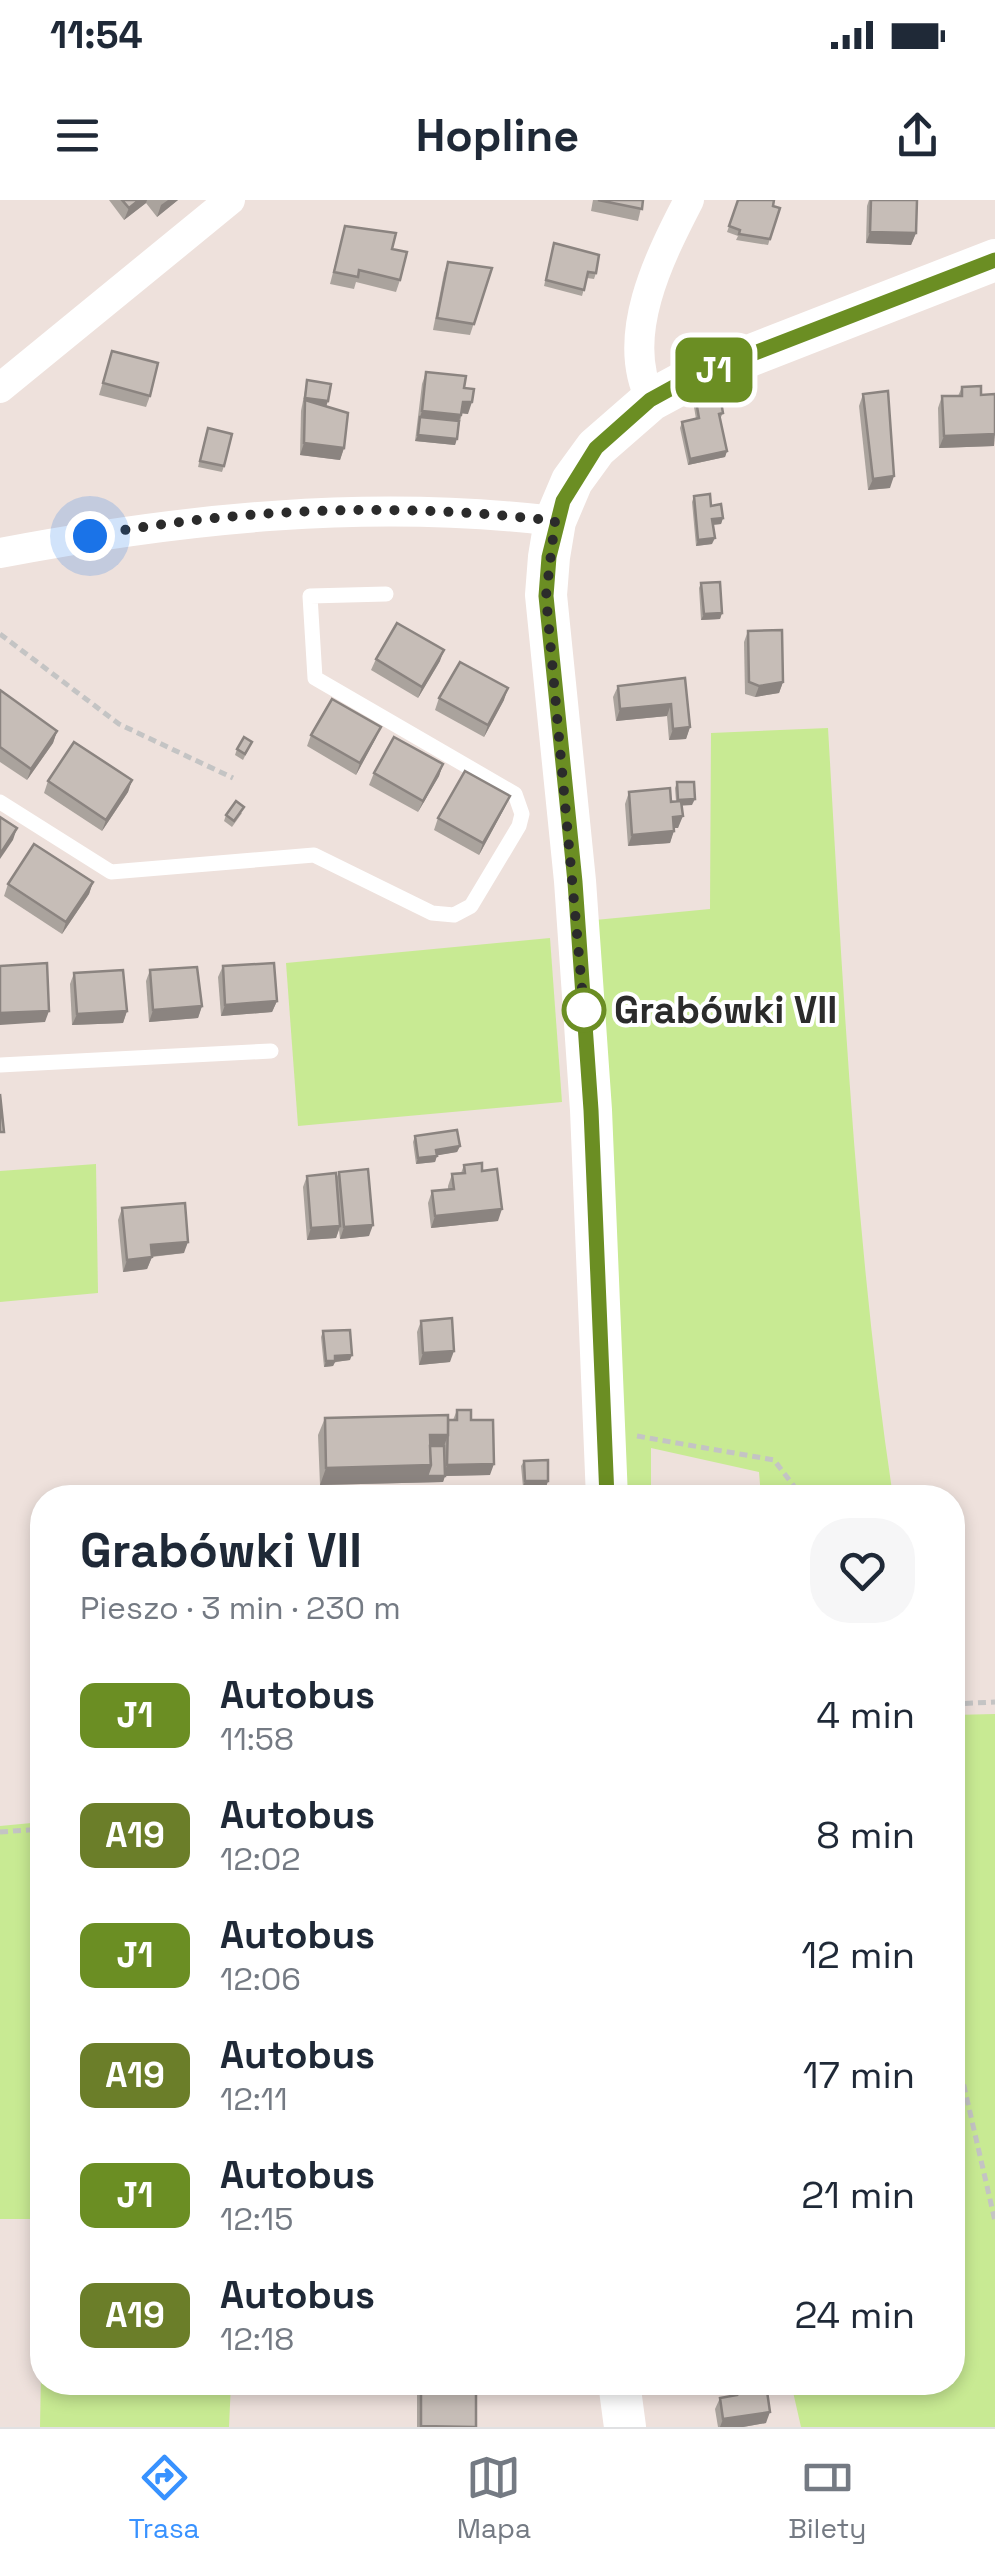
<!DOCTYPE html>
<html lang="pl">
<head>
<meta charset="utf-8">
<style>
  body { margin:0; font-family:"Space Grotesk",sans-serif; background:#f6f6f7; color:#1f2937; height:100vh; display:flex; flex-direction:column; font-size:38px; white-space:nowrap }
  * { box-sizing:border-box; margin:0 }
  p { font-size:32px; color:#747a83 }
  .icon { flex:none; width:55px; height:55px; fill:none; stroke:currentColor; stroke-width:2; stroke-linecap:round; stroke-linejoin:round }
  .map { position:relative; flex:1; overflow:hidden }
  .sheet { position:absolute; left:30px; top:1285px; width:935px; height:910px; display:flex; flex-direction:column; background:#fff; border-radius:40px; box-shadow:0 5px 15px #0003 }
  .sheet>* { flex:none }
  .badge { padding:0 20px; border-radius:15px; font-size:35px; line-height:65px }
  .you { position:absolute; width:50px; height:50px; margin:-25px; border:8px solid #fff; border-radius:50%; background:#1a73e8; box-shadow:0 0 0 15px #1a73e833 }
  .map>.badge { position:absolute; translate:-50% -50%; box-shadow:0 0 0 5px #fff }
  .round { display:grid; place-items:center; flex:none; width:105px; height:105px; border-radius:40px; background:#f6f6f7 }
  .summary { display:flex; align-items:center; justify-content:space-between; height:170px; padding:0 50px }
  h1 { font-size:48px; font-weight:700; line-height:75px }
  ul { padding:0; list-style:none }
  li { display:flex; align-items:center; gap:30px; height:120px; padding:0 50px }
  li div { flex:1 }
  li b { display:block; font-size:38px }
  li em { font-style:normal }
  li .badge { min-width:110px; font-weight:700; text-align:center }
  .status { display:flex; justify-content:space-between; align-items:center; height:70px; padding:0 50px; background:#fff; direction:ltr }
  .status svg { height:28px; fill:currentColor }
  header { display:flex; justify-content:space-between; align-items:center; height:130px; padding:0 50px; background:#fff; font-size:45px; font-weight:700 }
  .tab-bar { display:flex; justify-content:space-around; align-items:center; height:140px; border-top:2px solid #e0e1e3; background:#fff; font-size:28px; color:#747a83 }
  .tab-bar a { display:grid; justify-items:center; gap:5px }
  .tab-bar .active { color:#3892ff }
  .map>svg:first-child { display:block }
</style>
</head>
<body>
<div class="status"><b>11:54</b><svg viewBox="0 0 49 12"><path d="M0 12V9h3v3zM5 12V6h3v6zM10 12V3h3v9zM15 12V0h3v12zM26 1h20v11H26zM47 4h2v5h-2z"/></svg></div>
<header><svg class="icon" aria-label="menu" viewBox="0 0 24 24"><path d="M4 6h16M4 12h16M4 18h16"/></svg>Hopline<svg class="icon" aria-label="share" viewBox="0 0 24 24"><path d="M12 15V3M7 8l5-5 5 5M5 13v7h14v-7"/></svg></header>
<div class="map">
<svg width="995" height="2227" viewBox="0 0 995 2227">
  <rect width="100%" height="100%" fill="#eee1dc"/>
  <g fill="#c8ea93">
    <path d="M828,528c15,257 27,515 65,769h-132l-2,-25 -108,-24v49h-29l-27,-577 115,-11 1,-176z"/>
    <polygon points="550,738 562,902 298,926 286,763"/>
    <polygon points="96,964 98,1093 0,1102 0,971"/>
    <polygon points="587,1287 587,1297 388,1297"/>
    <polygon points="995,1514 995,2227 801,2227 791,2183 952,2182 953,1515"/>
    <polygon points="42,1622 42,2019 0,2019 0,1626"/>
    <polygon points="42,2119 42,2182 231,2183 229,2227 40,2227"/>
  </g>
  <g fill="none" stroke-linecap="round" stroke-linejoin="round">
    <g stroke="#c4c4c4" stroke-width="5" stroke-dasharray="8 5" stroke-linecap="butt">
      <polyline points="0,434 119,524 233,578"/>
      <polyline points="637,1236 774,1260 803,1298"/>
      <polyline points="952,1504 995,1502"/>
      <polyline points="0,1632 42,1629"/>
      <polyline points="952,1834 995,2021"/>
    </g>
    <g stroke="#fff" stroke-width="15">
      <polyline points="0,602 111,672 314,655 432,713 454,715 471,706 519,626 522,614 515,594 315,478 310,396 386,394"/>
      <polyline points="0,865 271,851"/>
    </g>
    <g stroke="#fff" stroke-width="30">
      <polyline points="0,188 230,0"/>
      <path d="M651,200c-32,-63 8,-142 38,-200"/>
      <path d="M0,353c184,-35 368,-54 555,-32"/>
    </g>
    <g stroke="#fff" stroke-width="42">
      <polyline points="607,1298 591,910 575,681 546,395 549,357 555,321 572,281 596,248 651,200 690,179 995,60"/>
      <polyline points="619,2182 625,2227"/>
    </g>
  </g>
  <g fill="#aaa39d">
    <polygon points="109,0 178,0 157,17 146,3 124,20"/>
    <polygon points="593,0 643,0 638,21 591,11"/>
    <polygon points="738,0 780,8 768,45 736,40 738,36 727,32"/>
    <polygon points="869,0 917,0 916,33 911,45 866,43 867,6"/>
    <polygon points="345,26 392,49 400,80 396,92 356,82 354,89 330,84"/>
    <polygon points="554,43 596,73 594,79 587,78 582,96 544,86"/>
    <polygon points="448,62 492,68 470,135 433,130 444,73"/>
    <polygon points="112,151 150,196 146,207 99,195"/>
    <polygon points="426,172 464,188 468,214 462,213 455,245 415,241 422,184"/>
    <polygon points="307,180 326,206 344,248 340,260 300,255 301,211"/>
    <polygon points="962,187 981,195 994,246 939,248 938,208 942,196 958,196"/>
    <polygon points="863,194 890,288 868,290 859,206"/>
    <polygon points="696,201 723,213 720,219 727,251 725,257 688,265 680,228 682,222 696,219 694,207"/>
    <polygon points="206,233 224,266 222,272 198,267"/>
    <polygon points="694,296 711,306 723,318 721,324 713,325 712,344 696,346 692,302"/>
    <polygon points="701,383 722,413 720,419 701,420 699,388"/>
    <polygon points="748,431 783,482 779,493 755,497 745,494 744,442"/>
    <polygon points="376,459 440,461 418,498 371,470"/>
    <polygon points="685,478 690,527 686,539 669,540 667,516 616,521 613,497 618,486"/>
    <polygon points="0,490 57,531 53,543 27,580 0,562"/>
    <polygon points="439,498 504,500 484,537 435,510"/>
    <polygon points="311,535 376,538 356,575 307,546"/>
    <polygon points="252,542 243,560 235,555 237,549"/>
    <polygon points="443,564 439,576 418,612 369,585 374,573"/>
    <polygon points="132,580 128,592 102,631 44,593 48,581"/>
    <polygon points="677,582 692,605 682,605 678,628 674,628 670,643 628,646 625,604 629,592 676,601 675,588"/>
    <polygon points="505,607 479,655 434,630 438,618"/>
    <polygon points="242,613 232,627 224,621 226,615"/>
    <polygon points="93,682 89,694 62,734 4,696 8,684"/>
    <polygon points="223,766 277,801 272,812 221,816 218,777"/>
    <polygon points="150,770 202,806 198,818 149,822 146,781"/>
    <polygon points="74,773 127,811 123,823 72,825 70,784"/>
    <polygon points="415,936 460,946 457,952 437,955 435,962 416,964 413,942"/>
    <polygon points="464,965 482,971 498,1021 431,1028 428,1003 432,991 448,989 448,986 452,974 461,973"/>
    <polygon points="339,972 369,1036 340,1039 339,1030 336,1038 307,1040 303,987 307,976 336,979"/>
    <polygon points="122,1008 184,1053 152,1057 147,1069 123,1072 118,1020"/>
    <polygon points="421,1121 450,1162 419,1165 417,1132"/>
    <polygon points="323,1131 350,1160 335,1162 333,1166 324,1167 321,1137"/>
    <polygon points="457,1210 471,1220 490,1275 445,1276 443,1282 320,1285 318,1235 325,1218 453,1220"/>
    <polygon points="524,1261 548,1281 546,1287 523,1287 521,1266"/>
    <polygon points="417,2182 476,2183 476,2227 417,2227"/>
    <polygon points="735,2187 748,2193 766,2223 743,2227 718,2227 715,2209 720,2198 732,2196"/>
  </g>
  <g fill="#8b8480">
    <polygon points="139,0 147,0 146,3 124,20 129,8"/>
    <polygon points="168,0 178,0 157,17 161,5"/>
    <polygon points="870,32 916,33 911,45 866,43"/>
    <polygon points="305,198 328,201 326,207 305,200 303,203"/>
    <polygon points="463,202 472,202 468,214 459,213"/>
    <polygon points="422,211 461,215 457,227 420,217"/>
    <polygon points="995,234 994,246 939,248 944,236"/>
    <polygon points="418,235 457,239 455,245 415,241"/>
    <polygon points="304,243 344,248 340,260 300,255"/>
    <polygon points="727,251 725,257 688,265 690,259"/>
    <polygon points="894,276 890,288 868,290 873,279"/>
    <polygon points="723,318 721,324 710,325 712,319"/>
    <polygon points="715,338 712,344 696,346 698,340"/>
    <polygon points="722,413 720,419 701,420 704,414"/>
    <polygon points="444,450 440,461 418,498 422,487"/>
    <polygon points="783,482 779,493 755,497 759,486"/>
    <polygon points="508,488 504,500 484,537 488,525"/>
    <polygon points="671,504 667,516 616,521 620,509"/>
    <polygon points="381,527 376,538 356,575 360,563"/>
    <polygon points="690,527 686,539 669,540 673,529"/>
    <polygon points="57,531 53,543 27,580 31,569"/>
    <polygon points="443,564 439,576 418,612 423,601"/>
    <polygon points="132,580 128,592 102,631 106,620"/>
    <polygon points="510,596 505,607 479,655 483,643"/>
    <polygon points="695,599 692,605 676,606 678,600"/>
    <polygon points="683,616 678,628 668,628 673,617"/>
    <polygon points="17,628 13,640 0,659 0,654"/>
    <polygon points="674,631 670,643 628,646 632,635"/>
    <polygon points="93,682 89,694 62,734 66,722"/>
    <polygon points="277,801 272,812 221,816 225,805"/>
    <polygon points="202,806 198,818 149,822 153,810"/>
    <polygon points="49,811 45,822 0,825 0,813"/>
    <polygon points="127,811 123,823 72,825 77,814"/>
    <polygon points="460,946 457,952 434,956 436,950"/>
    <polygon points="437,956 435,962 416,964 418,958"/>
    <polygon points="502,1009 498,1021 431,1028 435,1016"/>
    <polygon points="373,1025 369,1036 340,1039 344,1027"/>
    <polygon points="340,1026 336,1038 307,1040 311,1028"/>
    <polygon points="188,1042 184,1053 147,1057 151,1045"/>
    <polygon points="152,1057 147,1069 123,1072 127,1060"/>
    <polygon points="454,1151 450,1162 419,1165 423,1153"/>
    <polygon points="352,1155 350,1160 335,1162 333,1166 324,1167 326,1161 335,1156"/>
    <polygon points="430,1235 448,1235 442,1252 426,1252"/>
    <polygon points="494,1264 490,1275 445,1276 443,1282 320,1285 326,1268 431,1265 443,1276 447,1265"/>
    <polygon points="525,1281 548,1281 546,1287 523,1287"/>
    <polygon points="770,2212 766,2223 743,2227 720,2227 723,2219"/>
  </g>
  <g fill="#c6bdb7" stroke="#8b8480" stroke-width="2.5">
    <polygon points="122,0 139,0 129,8"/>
    <polygon points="598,0 643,0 642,9"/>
    <polygon points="738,0 774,0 773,6 780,8 770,39 739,34 740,30 729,26"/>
    <polygon points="871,0 917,0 916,33 870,32"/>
    <polygon points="345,26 396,33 392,49 407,52 400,80 359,70 358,77 334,72"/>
    <polygon points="554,43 599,55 596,73 588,72 584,90 546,80"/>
    <polygon points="448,62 492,68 474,124 437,118"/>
    <polygon points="112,151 158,163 150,196 103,183"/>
    <polygon points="426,172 466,176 464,188 474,189 472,202 463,202 461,215 422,211"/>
    <polygon points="307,180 331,184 328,201 305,198"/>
    <polygon points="981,186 981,195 995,194 995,234 944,236 942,196 962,196 962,187"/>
    <polygon points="888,191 894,276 873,279 863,194"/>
    <polygon points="720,196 723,213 719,214 727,251 690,259 682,222 699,218 696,201"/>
    <polygon points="305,200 348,213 344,248 304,243"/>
    <polygon points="420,217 459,221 457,239 418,235"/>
    <polygon points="208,228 232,234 224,266 200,261"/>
    <polygon points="710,294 711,306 721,304 723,318 712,319 715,338 698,340 694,296"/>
    <polygon points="720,382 722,413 704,414 701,383"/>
    <polygon points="397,423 444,450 422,487 376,459"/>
    <polygon points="782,430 783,482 759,486 749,482 748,431"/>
    <polygon points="460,462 508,488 488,525 439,498"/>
    <polygon points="685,478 690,527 673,529 671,504 620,509 618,486"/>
    <polygon points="0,490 57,531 31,569 0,547"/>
    <polygon points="332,499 381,527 360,563 311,535"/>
    <polygon points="244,537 252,542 245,554 237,549"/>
    <polygon points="394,537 443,564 423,601 374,573"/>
    <polygon points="74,542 132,580 106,620 48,581"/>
    <polygon points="465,571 510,596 483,643 438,618"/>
    <polygon points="677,582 694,582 695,599 678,600"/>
    <polygon points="670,588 671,602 681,601 683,616 673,617 674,631 632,635 629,592"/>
    <polygon points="236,601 244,607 234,621 226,615"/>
    <polygon points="0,617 17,628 0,654"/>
    <polygon points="34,644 93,682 66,722 8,684"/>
    <polygon points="47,763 49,811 0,813 0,766"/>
    <polygon points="274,763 277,801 225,805 223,766"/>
    <polygon points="197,767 202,806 153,810 150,770"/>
    <polygon points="123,770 127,811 77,814 74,773"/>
    <polygon points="0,894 4,932 0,932"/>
    <polygon points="457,930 460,946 436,950 437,956 418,958 415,936"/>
    <polygon points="482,963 482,971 497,969 502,1009 435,1016 432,991 454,989 452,974 465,973 464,965"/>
    <polygon points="368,969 373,1025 344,1027 339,972"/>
    <polygon points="336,973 340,1026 311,1028 307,976"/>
    <polygon points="185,1003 188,1042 151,1045 152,1057 127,1060 122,1008"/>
    <polygon points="452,1118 454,1151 423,1153 421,1121"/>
    <polygon points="350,1130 352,1155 335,1156 335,1161 326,1161 323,1131"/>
    <polygon points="457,1210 471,1210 471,1220 493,1220 494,1264 447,1265 448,1220 457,1220"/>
    <polygon points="448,1215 448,1235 430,1235 431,1265 326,1268 325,1218"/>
    <polygon points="430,1246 444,1246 445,1276 427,1276 431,1265"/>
    <polygon points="548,1260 548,1281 525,1281 524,1261"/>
    <polygon points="421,2182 476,2183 476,2227 421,2226"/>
    <polygon points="747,2185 748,2193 767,2191 770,2212 723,2219 720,2198 737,2195 735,2187"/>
  </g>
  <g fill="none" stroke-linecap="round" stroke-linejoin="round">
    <g stroke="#fff" stroke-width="22">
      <polyline id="line" points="607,1298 591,910 575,682 546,396 549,357 563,301 596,248 650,200 690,178 995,60"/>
    </g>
    <use href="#line" stroke="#6b8e23" stroke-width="15"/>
    <path stroke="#2b2b2b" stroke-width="10" stroke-dasharray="0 18" d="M90,336c151,-28 311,-34 465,-15l-9,75 38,414"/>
  </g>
  <circle fill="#fff" stroke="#6b8e23" stroke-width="5" cx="584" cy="810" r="20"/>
  <g text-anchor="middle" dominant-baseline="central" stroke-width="8" stroke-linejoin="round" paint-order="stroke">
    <g font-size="38" font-weight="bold" fill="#2b2b2b" stroke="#fff" text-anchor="start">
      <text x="614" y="810">Grabówki VII</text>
    </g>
  </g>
</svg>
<div class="you" style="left:90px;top:336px"></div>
<b class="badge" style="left:714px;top:170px;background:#6b8e23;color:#fff">J1</b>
<section class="sheet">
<div class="summary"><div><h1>Grabówki VII</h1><p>Pieszo · 3 min · 230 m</p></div><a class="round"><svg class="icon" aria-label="heart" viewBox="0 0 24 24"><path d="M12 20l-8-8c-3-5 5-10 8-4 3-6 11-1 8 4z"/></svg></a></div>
<ul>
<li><span class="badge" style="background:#6b8e23;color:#fff">J1</span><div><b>Autobus</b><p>11:58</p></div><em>4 min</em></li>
<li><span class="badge" style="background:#6b7e29;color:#fff">A19</span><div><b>Autobus</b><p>12:02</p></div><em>8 min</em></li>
<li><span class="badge" style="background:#6b8e23;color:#fff">J1</span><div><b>Autobus</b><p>12:06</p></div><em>12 min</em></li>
<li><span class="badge" style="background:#6b7e29;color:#fff">A19</span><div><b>Autobus</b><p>12:11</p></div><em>17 min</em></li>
<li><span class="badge" style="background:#6b8e23;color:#fff">J1</span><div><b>Autobus</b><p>12:15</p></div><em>21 min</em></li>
<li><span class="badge" style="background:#6b7e29;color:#fff">A19</span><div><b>Autobus</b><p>12:18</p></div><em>24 min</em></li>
</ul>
</section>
</div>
<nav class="tab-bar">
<a class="active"><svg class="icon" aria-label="directions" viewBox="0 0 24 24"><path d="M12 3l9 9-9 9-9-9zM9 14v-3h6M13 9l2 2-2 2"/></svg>Trasa</a>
<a><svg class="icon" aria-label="map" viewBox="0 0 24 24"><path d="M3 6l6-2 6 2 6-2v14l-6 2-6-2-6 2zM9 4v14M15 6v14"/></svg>Mapa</a>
<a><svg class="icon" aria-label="tickets" viewBox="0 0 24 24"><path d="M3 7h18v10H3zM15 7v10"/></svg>Bilety</a>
</nav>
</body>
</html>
